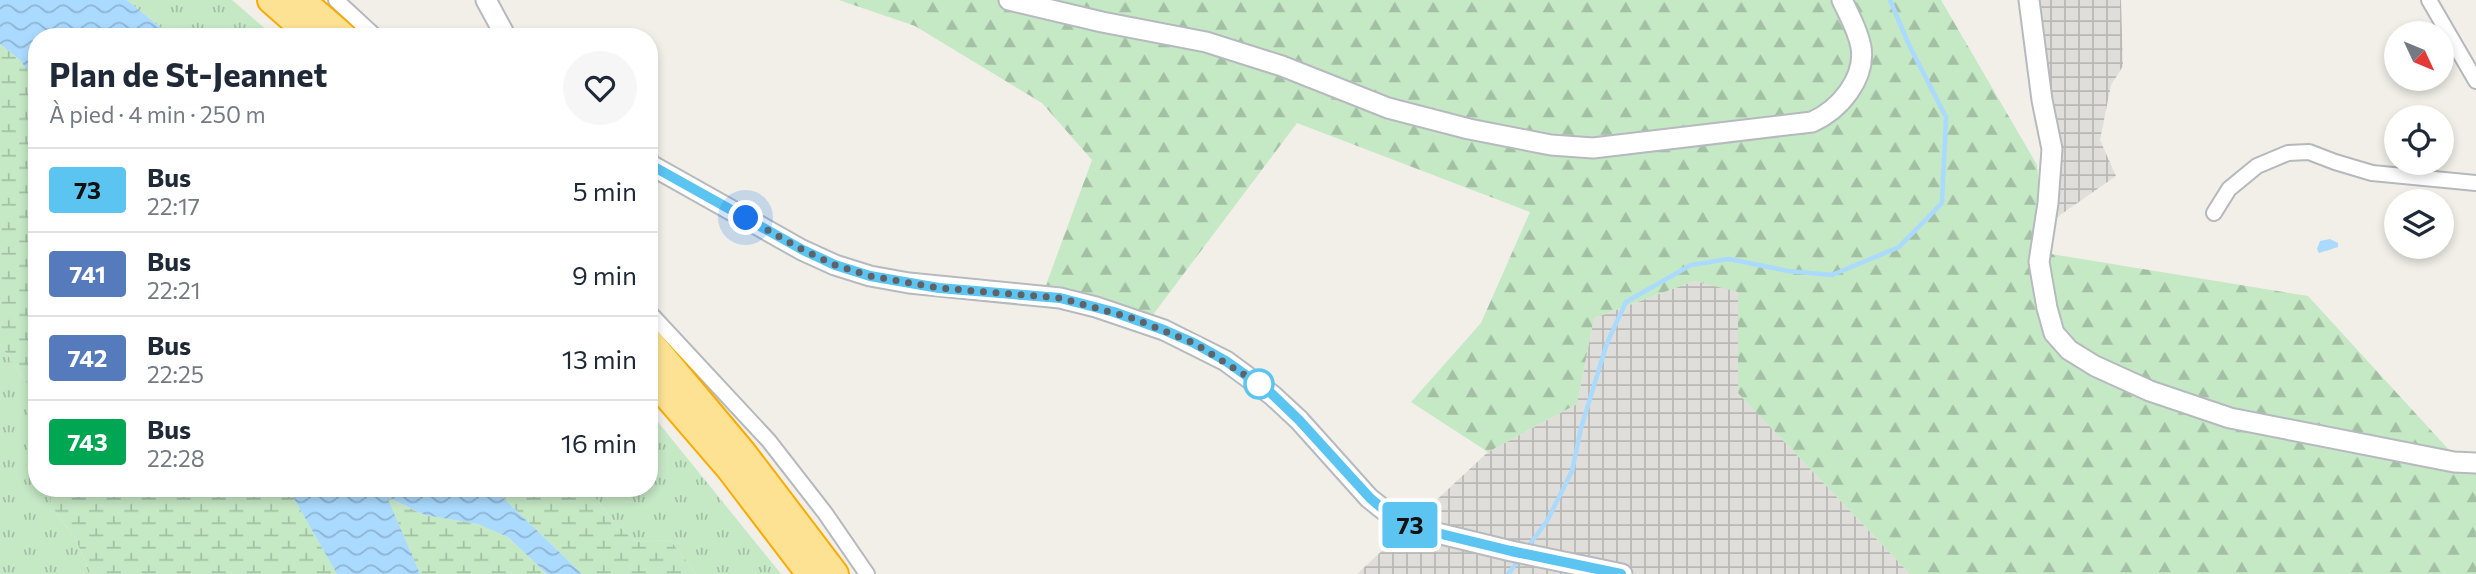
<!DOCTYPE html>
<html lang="fr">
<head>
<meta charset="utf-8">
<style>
  body { margin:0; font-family:Commissioner,sans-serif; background:#f6f6f7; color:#1f2937; height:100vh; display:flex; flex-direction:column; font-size:26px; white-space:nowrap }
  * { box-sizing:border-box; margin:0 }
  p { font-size:23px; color:#747a83 }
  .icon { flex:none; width:38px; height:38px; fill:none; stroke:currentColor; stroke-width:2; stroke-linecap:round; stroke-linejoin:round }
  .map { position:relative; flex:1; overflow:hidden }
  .details { position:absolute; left:28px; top:28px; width:630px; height:469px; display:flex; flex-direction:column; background:#fff; border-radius:28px; box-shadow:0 4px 10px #0003 }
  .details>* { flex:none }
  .badge { padding:0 14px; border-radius:5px; font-size:24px; line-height:46px }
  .needle { width:46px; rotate:134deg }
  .fabs { position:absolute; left:2384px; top:21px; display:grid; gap:14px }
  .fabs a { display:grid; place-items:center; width:70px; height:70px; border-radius:50%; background:#fff; box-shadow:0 4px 10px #0003; font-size:35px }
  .you { position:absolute; width:35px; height:35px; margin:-18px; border:5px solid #fff; border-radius:50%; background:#1a73e8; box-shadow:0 0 0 10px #1a73e833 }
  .map>.badge { position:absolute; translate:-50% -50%; box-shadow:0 0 0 4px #fff }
  .round { display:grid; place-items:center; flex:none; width:74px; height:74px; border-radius:37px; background:#f6f6f7 }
  .head { display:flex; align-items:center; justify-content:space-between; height:119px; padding:0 21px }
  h1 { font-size:33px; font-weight:700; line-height:52px }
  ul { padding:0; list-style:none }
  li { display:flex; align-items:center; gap:21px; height:84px; padding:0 21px; border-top:2px solid #e0e1e3 }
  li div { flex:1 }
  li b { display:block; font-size:26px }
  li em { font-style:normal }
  li .badge { min-width:77px; font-weight:700; text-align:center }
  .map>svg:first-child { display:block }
</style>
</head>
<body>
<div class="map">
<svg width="2476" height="574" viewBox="0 0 2476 574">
  <defs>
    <pattern id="industrial-grid" width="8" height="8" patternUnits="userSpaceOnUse" patternTransform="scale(1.75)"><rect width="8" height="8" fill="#e0deda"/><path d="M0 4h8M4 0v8" fill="none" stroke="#b9b8b5"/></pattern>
    <pattern id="grass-tufts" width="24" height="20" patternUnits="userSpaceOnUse" patternTransform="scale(1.75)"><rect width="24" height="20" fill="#c5e8c5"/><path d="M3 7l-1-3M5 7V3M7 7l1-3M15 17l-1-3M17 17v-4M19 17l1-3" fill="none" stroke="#a3c0a4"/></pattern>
    <pattern id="forest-firs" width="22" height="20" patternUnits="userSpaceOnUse" patternTransform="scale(1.75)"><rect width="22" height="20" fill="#c5e8c5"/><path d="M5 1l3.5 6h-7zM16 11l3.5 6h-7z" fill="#a3c0a4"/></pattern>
    <pattern id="wetland-marsh" width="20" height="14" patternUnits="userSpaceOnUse" patternTransform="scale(1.75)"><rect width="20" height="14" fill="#c5e8c5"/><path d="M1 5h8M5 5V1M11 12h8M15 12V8" fill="none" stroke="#a3c0a4"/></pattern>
    <pattern id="water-waves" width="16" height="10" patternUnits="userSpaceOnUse" patternTransform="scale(1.75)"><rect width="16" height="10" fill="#aadaff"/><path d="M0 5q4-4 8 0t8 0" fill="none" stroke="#8eb4d2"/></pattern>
  </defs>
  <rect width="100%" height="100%" fill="#f1efe8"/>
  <g fill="url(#industrial-grid)">
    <polygon points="2032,0 2121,0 2123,66 2111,85 2100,140 2116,176 2053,220"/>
    <polygon points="1694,281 1738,291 1738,393 1910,574 1357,574 1488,452 1577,404 1594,318"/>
  </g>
  <g fill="url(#grass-tufts)">
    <polygon points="127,0 232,0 275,37 172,37"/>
    <polygon points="0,344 37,398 37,488 45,488 55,511 75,538 91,574 0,574"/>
    <polygon points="649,411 773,564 781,574 696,574 670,540 637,542 613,521 588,488 649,488"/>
  </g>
  <polygon fill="url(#forest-firs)" points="839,0 1941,0 2037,165 2045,253 2308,296 2449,450 2476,459 2476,574 1910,574 1738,393 1738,292 1694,281 1594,318 1577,404 1488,452 1411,402 1481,323 1530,212 1297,123 1152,316 1103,299 1046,285 1092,160 1042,103 915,26"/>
  <g fill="url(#wetland-marsh)">
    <polygon points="0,44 20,60 37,83 37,398 0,344"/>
    <polygon points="45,488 288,488 337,574 91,574 75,538 55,511"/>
    <polygon points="493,488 588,488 613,521 637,542 670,540 696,574 582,574"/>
    <polygon points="386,497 425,515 479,524 508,537 547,574 420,574"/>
  </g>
  <g fill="url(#water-waves)">
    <polygon points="0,0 127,0 172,37 37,37 37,83 20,60 0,44"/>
    <polygon points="2330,239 2338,243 2338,247 2319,253 2317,249 2320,241"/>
    <polygon points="288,488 493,488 582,574 547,574 508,537 478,524 425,515 387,497 420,574 337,574"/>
  </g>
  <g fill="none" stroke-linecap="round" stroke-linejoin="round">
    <g stroke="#aadaff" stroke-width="4.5">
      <polyline points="1527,548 1547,521 1572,471 1581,428 1607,343 1626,302 1691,265 1729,259 1788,271 1832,275 1899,247 1942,203 1946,117 1909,45 1890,0"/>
      <polyline points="1508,574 1520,558"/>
    </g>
    <g stroke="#b5b8bc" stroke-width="18">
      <g id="street">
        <polyline points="336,0 376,37"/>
        <polyline points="2429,0 2476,81"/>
        <polyline points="2214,213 2229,189 2257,166 2288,153 2309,152 2335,162 2372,173 2476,183"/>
        <polyline points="649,312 769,441 825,513 867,574"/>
      </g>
    </g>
    <g stroke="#b6babf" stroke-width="23">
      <g id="secondary">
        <polyline points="486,0 506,37"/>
        <path d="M1009,0l93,22 104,20 76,24 106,42 81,21 82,16 42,3 219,-26c27,-12 54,-43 49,-75 -3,-17 -12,-32 -19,-47"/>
        <polyline points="2029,0 2042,100 2052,149 2048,203 2039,262 2047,308 2054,333 2069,350 2095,366 2150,391 2230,418 2454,462 2476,463"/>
        <polyline points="649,164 802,250 835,265 870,276 909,283 1060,298 1096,307 1164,330 1226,361 1272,395 1299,420 1369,498 1389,514 1408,524 1433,532 1511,551 1622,574"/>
      </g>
    </g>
    <g stroke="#f9ab00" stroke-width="30">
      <g id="highway">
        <polyline points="271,0 313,37"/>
        <polyline points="301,0 344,37"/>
        <polyline points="649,341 743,453 835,574"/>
        <polyline points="649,375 730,469 810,574"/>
      </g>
    </g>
    <use href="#street" stroke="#fff" stroke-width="14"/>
    <use href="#secondary" stroke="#fff" stroke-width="19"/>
    <use href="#highway" stroke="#fde293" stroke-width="26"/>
  </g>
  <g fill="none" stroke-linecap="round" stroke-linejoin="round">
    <g stroke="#fff" stroke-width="16">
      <polyline id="line" points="649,164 803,250 835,265 870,276 939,288 1060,298 1114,312 1164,330 1194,343 1226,361 1272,394 1299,420 1370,498 1389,514 1408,524 1433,532 1511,551 1621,574"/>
    </g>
    <use href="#line" stroke="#5bc4f1" stroke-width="10"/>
    <polyline stroke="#5f6368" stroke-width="7" stroke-dasharray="0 12.6" points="746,218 803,250 835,265 870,276 939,288 1060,298 1132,318 1194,343 1259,384"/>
  </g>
  <circle fill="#fff" stroke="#5bc4f1" stroke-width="3.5" cx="1259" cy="384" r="14"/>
</svg>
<div class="fabs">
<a><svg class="needle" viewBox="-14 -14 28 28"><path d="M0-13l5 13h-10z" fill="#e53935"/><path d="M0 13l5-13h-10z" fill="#747a83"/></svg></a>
<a><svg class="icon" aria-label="locate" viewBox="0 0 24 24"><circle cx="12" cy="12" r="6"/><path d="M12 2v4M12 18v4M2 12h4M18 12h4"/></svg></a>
<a><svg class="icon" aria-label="layers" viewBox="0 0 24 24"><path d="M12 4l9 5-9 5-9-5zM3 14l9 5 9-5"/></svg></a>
</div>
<div class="you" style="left:746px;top:218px"></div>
<b class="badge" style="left:1410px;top:525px;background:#5bc4f1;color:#111">73</b>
<section class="details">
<div class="head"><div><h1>Plan de St-Jeannet</h1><p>À pied · 4 min · 250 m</p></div><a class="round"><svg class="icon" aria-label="heart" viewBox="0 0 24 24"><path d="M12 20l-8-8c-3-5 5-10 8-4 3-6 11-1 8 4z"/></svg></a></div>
<ul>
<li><span class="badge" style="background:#5bc4f1;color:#111">73</span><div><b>Bus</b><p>22:17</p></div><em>5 min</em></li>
<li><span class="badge" style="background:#567bbd;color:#fff">741</span><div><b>Bus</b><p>22:21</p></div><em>9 min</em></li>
<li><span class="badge" style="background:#567bbd;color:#fff">742</span><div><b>Bus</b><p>22:25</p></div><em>13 min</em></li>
<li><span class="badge" style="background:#00a651;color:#fff">743</span><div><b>Bus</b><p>22:28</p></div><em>16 min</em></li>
</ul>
</section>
</div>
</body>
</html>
